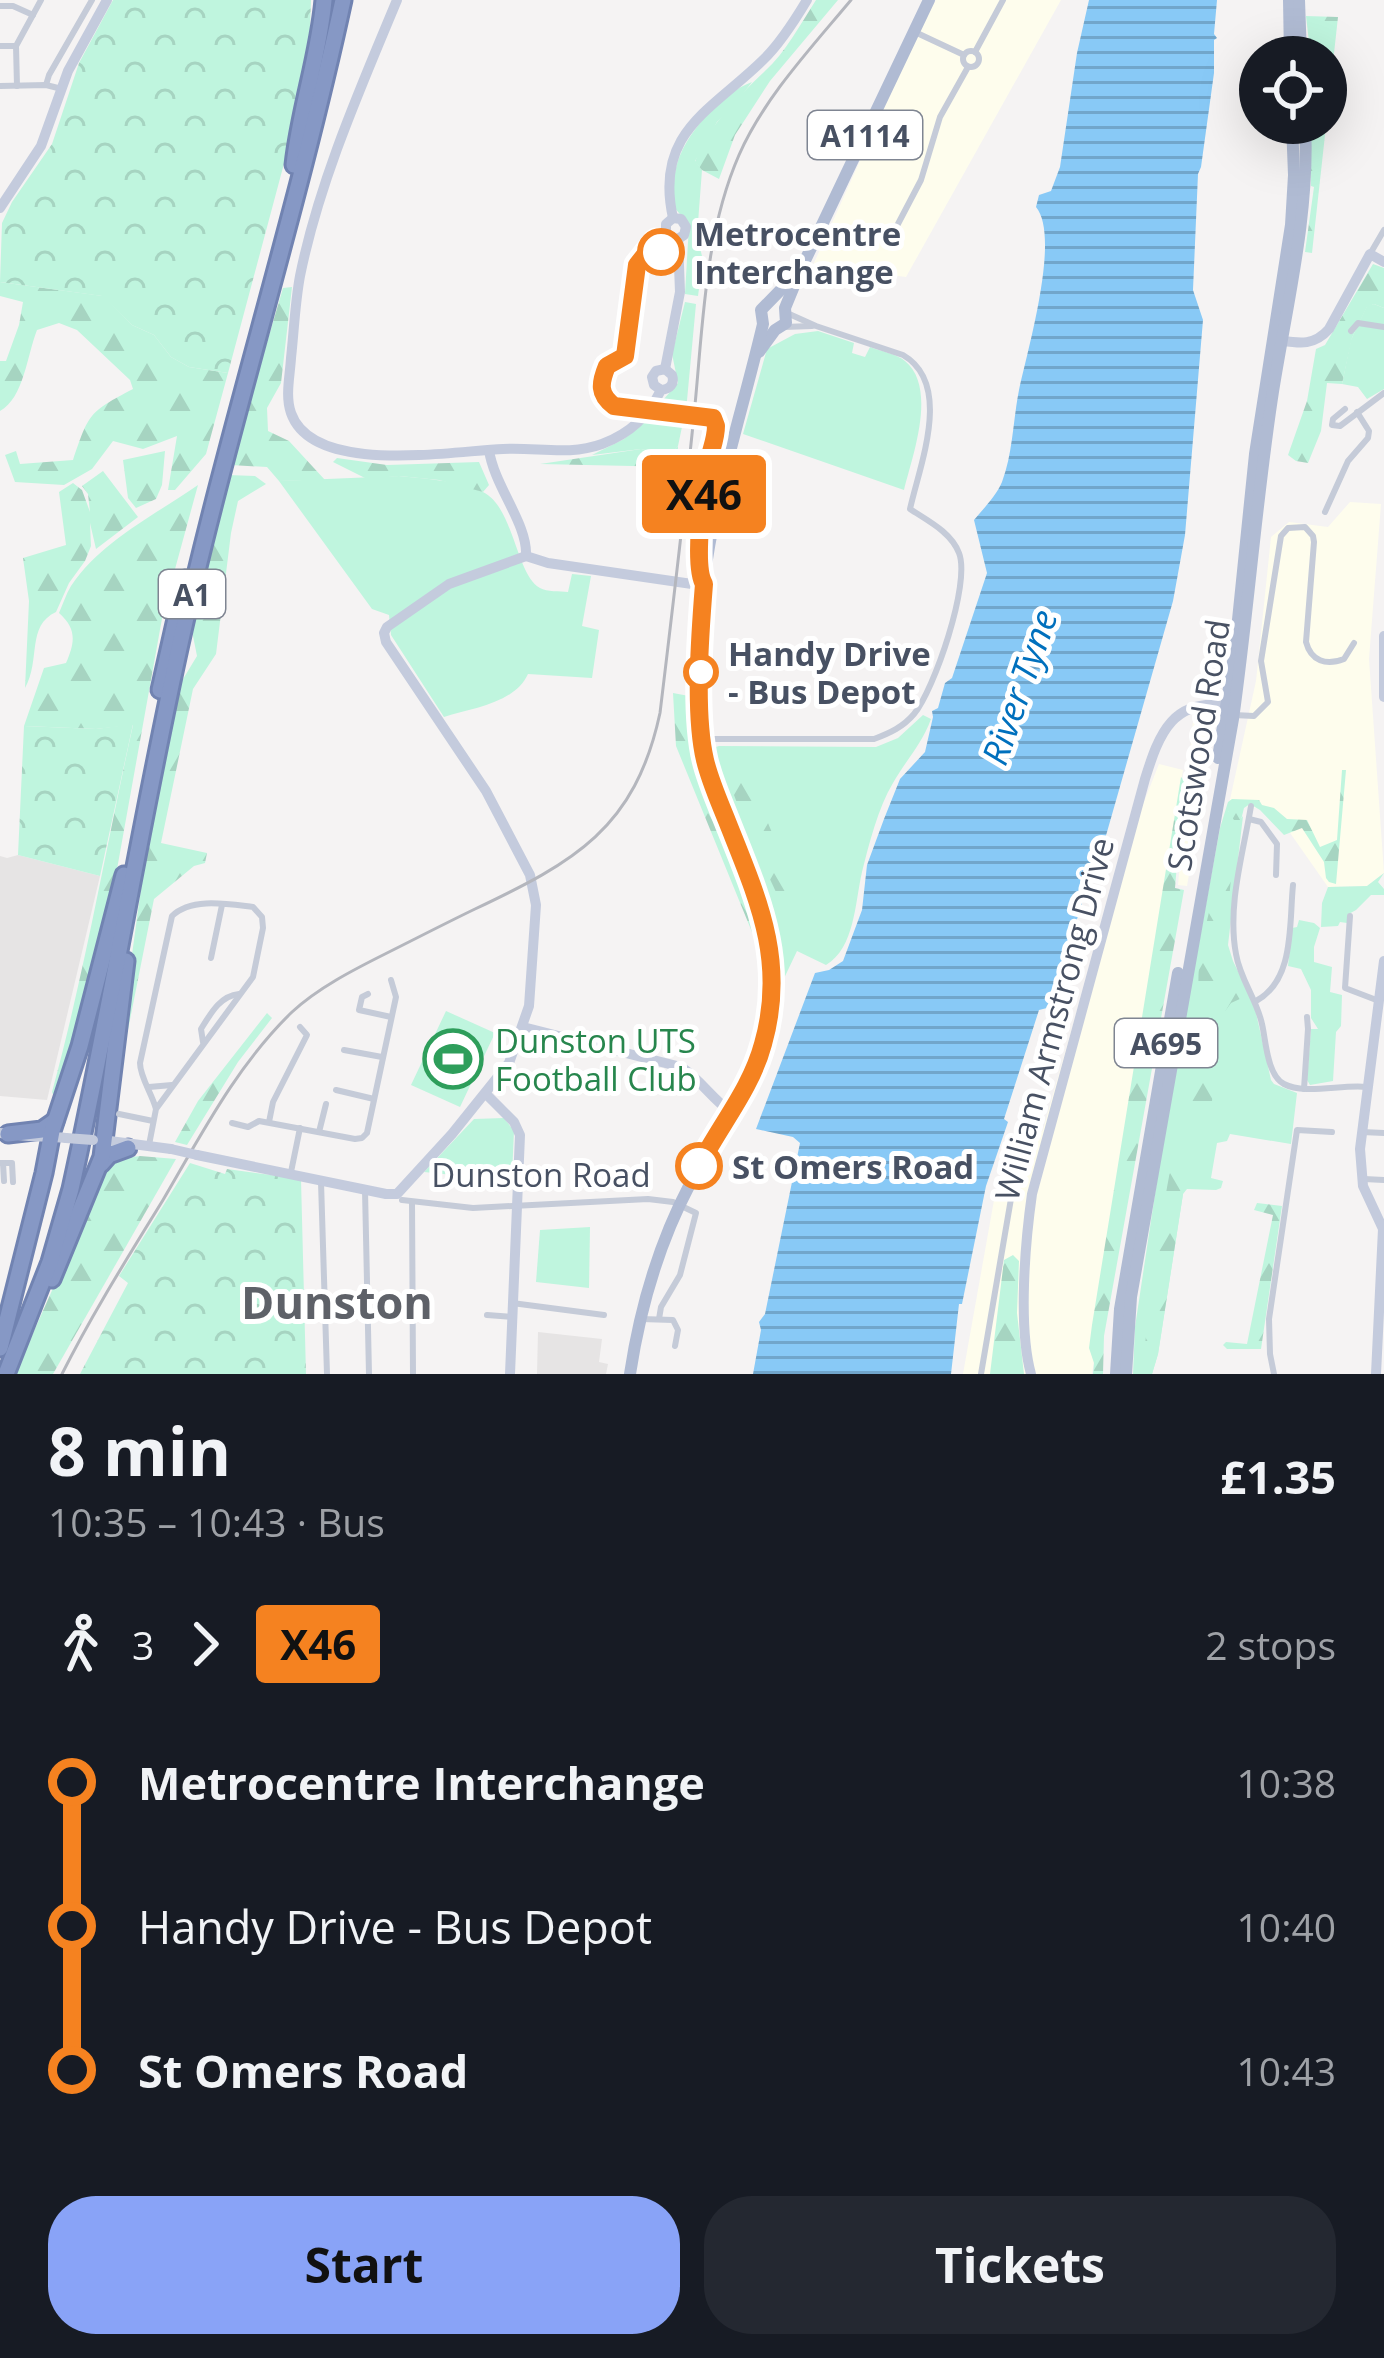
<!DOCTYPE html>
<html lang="en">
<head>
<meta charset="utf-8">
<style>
  body { margin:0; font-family:"Open Sans",sans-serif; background:#242831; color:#f1f3f6; height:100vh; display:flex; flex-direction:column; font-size:45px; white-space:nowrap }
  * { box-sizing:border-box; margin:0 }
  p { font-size:39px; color:#9ea1a6 }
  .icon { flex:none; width:66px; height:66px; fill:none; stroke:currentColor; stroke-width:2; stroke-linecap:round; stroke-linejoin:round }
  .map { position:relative; height:1374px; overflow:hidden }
  .details { display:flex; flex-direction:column; background:#171b24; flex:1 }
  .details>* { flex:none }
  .badge { padding:0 24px; border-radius:9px; font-size:42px; line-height:78px }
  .controls { position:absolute; left:1239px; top:36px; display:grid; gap:24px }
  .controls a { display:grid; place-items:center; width:108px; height:108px; border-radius:50%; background:#171b24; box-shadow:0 12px 48px #0002; font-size:60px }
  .map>.badge { position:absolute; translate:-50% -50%; box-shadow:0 0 0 6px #fff }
  .legs { display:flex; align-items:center; gap:18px; height:132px; padding:0 48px; font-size:39px }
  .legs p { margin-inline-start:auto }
  .overview { display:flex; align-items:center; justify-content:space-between; height:204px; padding:0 48px }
  h1 { font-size:66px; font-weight:700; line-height:90px }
  .cta { display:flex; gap:24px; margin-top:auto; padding:24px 48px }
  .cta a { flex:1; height:138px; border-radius:48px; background:#89a3f7; color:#111; font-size:48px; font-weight:700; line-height:138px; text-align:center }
  .cta a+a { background:#242831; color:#f1f3f6 }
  ul { padding:0 48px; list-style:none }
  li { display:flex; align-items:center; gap:42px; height:144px; font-size:45px }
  li i { display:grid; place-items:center; width:18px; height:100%; margin:0 15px; background:currentColor }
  li i::after { content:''; width:30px; height:30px; margin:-15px; border:9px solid; border-radius:50%; background:#171b24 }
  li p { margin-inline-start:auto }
  li:first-child i { background:linear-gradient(#0000 50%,currentColor 0) }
  li:last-child i { background:linear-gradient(currentColor 50%,#0000 0) }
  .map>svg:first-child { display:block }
</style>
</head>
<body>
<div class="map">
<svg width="1384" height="1374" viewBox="0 0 1384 1374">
  <defs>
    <pattern id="forest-firs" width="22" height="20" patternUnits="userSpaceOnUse" patternTransform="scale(3)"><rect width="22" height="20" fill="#bff5de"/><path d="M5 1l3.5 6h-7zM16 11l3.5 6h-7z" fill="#a6d4c1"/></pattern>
    <pattern id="park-crowns" width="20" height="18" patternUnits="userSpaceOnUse" patternTransform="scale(3)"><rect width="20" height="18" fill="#bff5de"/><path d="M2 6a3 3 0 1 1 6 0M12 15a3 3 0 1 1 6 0" fill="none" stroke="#a6d4c1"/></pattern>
    <pattern id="water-rules" width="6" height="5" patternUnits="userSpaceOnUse" patternTransform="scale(3)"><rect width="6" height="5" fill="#88c9f6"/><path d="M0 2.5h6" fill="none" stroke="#71a6cb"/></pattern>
  </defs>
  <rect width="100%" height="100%" fill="#f5f3f3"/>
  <g fill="#fefded">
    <polygon points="936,0 1061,0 906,277 813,265 920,28"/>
    <polygon points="1350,502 1381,504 1369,659 1384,873 1367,886 1328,887 1274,810 1229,804 1256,681 1271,537 1289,522 1328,527"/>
    <polygon points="1196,719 1215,724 1187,886 1178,885 1193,721"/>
    <polygon points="1159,764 1183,770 1092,1374 963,1374 996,1189 1004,1182 1013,1152 1020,1153 1043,1130 1117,870"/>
  </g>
  <g fill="#e6e4e4">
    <polygon points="18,855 100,876 47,1100 0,1096 0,856 7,858"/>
    <polygon points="538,1332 602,1339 599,1362 608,1364 606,1374 537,1374"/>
  </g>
  <g fill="#bff5de">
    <path d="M752,82l-16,21 -19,19 -22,39 7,9 -5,66 6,24 -5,36 -13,-2 4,-69 -15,-18c0,-13 -1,-27 2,-39 7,-32 45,-75 76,-86z"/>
    <polygon points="685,302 696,304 686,411 656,408 678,383 672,354"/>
    <polygon points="1374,304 1384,308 1384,389 1367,399 1358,387 1342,384 1351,340 1367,306"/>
    <path d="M818,331l36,12 -2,10 13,4 5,-10c10,4 27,7 35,14 33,27 7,96 -1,129l-161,-56 24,-85 28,-15z"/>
    <polygon points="648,419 683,422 678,446 670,455 641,449 592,455 624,439"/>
    <path d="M399,476c26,3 60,4 84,16 31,15 33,83 57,96 7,4 20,3 28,4l4,-18 19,2 -9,50 17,4 -7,48 -64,-4c-13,29 -55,34 -84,43l-53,-82 -2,-20 -17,-6 -93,-128z"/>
    <path d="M923,715l8,4c-9,25 -25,41 -38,64 -15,25 -24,61 -31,89 -7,30 -7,76 -36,93l-29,-14 -19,40 2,-37 -10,-43 -49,-121 -12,-41 10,-3 157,1 22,-9z"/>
    <polygon points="1228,802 1228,811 1240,820 1243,816 1228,945 1233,961 1254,1004 1271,1080 1274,1084 1297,1093 1291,1144 1230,1134 1227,1141 1217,1143 1211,1178 1223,1181 1221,1188 1216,1190 1187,1189 1183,1194 1158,1354 1152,1374 1133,1374 1135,1327 1166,1121 1220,828"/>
    <polygon points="1384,873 1378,882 1384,889 1384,895 1371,895 1356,910 1347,915 1347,923 1340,922 1338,926 1321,927 1322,903 1328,887 1367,886"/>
    <polygon points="1299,920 1314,923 1320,928 1314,947 1314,962 1332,967 1330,992 1342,995 1341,1026 1336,1032 1333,1081 1310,1085 1307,1080 1311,1029 1318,1029 1311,1018 1311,990 1301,969 1288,966 1292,928 1297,927"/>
    <polygon points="446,1011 495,1033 460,1107 411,1085"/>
    <polygon points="504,1118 514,1131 512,1175 482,1178 424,1172 474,1119"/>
    <polygon points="590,1227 589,1288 536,1282 540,1230"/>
  </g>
  <g fill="url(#forest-firs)">
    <path d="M816,0h22l-68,81 -35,54 -16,44 -17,-9 -7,-8c11,-34 45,-67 70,-91 21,-19 36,-48 51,-71z"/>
    <polygon points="1306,16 1338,17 1312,253 1305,252 1314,187 1311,186 1311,123 1326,123 1326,57 1307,57 1309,42"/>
    <polygon points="1373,264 1384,268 1384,308 1374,304 1367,307 1352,338 1342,384 1327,383 1321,431 1308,463 1296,461 1288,455 1307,401 1316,349 1325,345"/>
    <path d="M0,282l103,14 29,29 22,10 17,22 18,10 39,6 -22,81 -31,36h-7l9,-54 -34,13 -30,-8 -21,28 -28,16 -49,-3 -10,-27 11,-4 4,13 53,-4c16,-47 16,-48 60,-71l-3,-9 -53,-50 -18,-7 -22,7c-10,25 -13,68 -37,81v-50h6l13,-36 4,-23 -23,-6z"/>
    <polygon points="292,287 281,383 267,408 268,431 289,441 325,480 279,481 267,467 231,465 283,288"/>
    <polygon points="678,446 678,467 540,464 641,449 669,455"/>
    <polygon points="165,451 162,485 156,499 136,508 128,498 123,460"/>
    <polygon points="337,458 387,465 479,462 489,485 483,492 439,480 399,476 367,479 333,462"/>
    <path d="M103,471l35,46 -42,32 -6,-26 1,23 -6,15 -16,22 -13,29c-30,14 -15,48 -31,76l4,-87 -6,-43 43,-13 -7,-53 14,-9 9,7 8,22 -2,-18 -6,-8z"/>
    <polygon points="228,475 255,476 266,484 238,501 231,533 216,654 193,689 161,843 207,853 205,863 194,866 154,899 117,1085 114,1087 145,859 180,684 197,656 192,631"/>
    <path d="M198,485l-35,128 -56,312 -50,180 -5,-13c33,-121 54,-245 81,-367l-37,4 -72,-3 20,-58 22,-5c9,-21 11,-34 -7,-50 4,-9 7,-19 12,-27 30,-45 84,-71 127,-101z"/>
    <path d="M673,693l16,3c2,18 3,37 6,56 14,67 51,128 68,195l-11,-15 -76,-186z"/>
    <polygon points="737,749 796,890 782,905 748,832 717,750"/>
    <polygon points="1342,770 1346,770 1336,884 1329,882 1326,878 1324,862 1302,828 1284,835 1260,810 1250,804 1244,808 1241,820 1234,820 1228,811 1228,802 1232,799 1259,800 1262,805 1274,808 1287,819 1307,820 1320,847 1337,840"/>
    <polygon points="1181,777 1184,780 1175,888 1184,890 1104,1336 1103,1374 1093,1374 1094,1363 1089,1348 1092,1325"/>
    <path d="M1226,851l7,7 -10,103 11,4 9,23 -1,10 -11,5 -19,26c-33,-35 3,-136 14,-178z"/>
    <polygon points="267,1013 272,1018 238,1062 187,1145 175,1142 198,1101"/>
    <path d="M1195,1031h9l7,4c3,17 6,78 -7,89 -5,4 -13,3 -20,3l-8,-11 14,-77z"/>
    <polygon points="1182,1135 1189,1136 1183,1194 1158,1354 1152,1374 1141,1374 1162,1215 1170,1171"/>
    <polygon points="140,1156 176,1159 53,1374 15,1374 104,1173 118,1159"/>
    <polygon points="1257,1203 1282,1206 1261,1349 1227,1349 1223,1345 1226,1342 1247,1344 1273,1215 1254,1210"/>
    <polygon points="1013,1255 1019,1261 1017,1313 1024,1374 990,1374 1004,1260"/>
  </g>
  <g fill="url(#park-crowns)">
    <polygon points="113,0 311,0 310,29 301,100 228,373 189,367 171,357 154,335 132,325 102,296 0,282 2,223 12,202 52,144 79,63"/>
    <polygon points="133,724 100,876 18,855 24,726 96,729"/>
    <polygon points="190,1163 225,1174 227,1169 301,1179 306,1374 80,1374 128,1283 119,1276"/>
  </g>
  <path fill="url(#water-rules)" d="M1089,0h128l-3,34 3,4 -3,2v33l-13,94 -3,7 -5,116 10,30 -18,215 -12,66 -66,231 -5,17 -5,3 -46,155 -12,3 -35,109 4,3 -22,64 -24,118h-3l-8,70h-198l8,-44 -2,-8 6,-8 35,-171 -7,-6 -37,-8 59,-156 14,-3 14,-9 19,-51 5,-45 17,-46 16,-40 25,-27 8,-35 -1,-6 6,-3 7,-25 7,-5 35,-105 -13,-53c10,-12 22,-24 28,-38 11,-29 11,-62 17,-92 8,-38 42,-153 17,-183l3,-12 12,-4 9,-24 17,-114z"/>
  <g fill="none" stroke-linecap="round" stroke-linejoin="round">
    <g stroke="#7183b1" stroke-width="21">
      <g id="highway">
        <path d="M294,165c6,-56 25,-109 30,-165"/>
        <polyline points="160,690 185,579"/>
        <polyline points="8,1134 42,1130 55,1121"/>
        <polyline points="101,1164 109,1155 128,1148"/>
        <polyline points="52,1279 102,1157 126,961"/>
        <polyline points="0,1348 44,1173 52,1131 80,1046 124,875"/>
        <path d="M6,1374l44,-112 21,-73c40,-181 69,-364 109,-545 48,-216 116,-427 163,-644"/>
      </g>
    </g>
    <g stroke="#c5cbd8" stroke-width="6">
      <polyline points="0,6 13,6 33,15"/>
      <polyline points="917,33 964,55"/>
      <polyline points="0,46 16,46"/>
      <circle cx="971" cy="59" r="8"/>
      <polyline points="975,52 1003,0"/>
      <polyline points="46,85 49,75 92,0"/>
      <polyline points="0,86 46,85 62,89"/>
      <polyline points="17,86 16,46 41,0"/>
      <polyline points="888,243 921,180 940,117 968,67"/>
      <polyline points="1370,254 1384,230"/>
      <polyline points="784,327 812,326"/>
      <polyline points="1351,331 1358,323 1384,327"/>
      <polyline points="1345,409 1333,419 1332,425 1340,426 1384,393"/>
      <polyline points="1325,512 1348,461 1368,438 1369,431 1357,412"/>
      <path d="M1234,715l20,1 14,-14 -7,-41 20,-125 7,-8 17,-1 8,9 1,6 -8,100c5,19 20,24 38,17l10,-16"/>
      <path d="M705,739h169c16,-6 29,-12 40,-25 20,-24 57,-131 45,-161 -8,-21 -31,-32 -49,-44 10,-45 43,-125 -7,-154l-87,-29 -29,-13"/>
      <path d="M1251,806c-8,48 -24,100 -15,148 4,25 21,46 26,70 4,17 5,51 22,60 20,11 59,0 83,3"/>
      <polyline points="1249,819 1261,822 1277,844 1276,875"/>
      <polyline points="1350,916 1345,988 1379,1001"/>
      <polyline points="211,958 222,905"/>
      <polyline points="368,994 362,997 359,1010 391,1017"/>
      <path d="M1256,1001c39,-21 33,-77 37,-116"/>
      <path d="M203,1042l-2,-13c10,-16 19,-33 38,-35"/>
      <polyline points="344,1050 382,1057"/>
      <polyline points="149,1087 172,1085"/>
      <polyline points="1304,1089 1308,1029 1307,1017"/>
      <polyline points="336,1090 374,1099"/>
      <polyline points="119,1114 153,1121"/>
      <polyline points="269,1122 273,1102 307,1035 300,1027"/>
      <polyline points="232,1123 248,1127 259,1121 355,1139 362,1138 367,1133 396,997 391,980"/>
      <polyline points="319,1132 326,1104"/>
      <polyline points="1362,1132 1384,1133"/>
      <path d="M149,1145l7,-36 97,-132 10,-49 -1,-11 -9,-10c-25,-3 -62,-10 -81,9l-32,147c0,14 12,31 16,46"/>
      <polyline points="0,1163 12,1163 13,1182"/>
      <polyline points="3,1163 4,1181"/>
      <polyline points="291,1172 300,1128"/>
      <polyline points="1364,1179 1384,1180"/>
      <polyline points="321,1182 327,1374"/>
      <polyline points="365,1190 369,1374"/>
      <polyline points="402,1200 473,1208 648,1199 673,1202 696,1213 680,1275 661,1307 659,1319"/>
      <polyline points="412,1202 413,1374"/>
      <polyline points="512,1303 604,1315"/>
      <polyline points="487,1315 512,1317"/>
      <polyline points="641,1319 673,1320 678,1330 675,1346"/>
      <polyline points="981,1374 1013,1187"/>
      <polyline points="1274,1374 1270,1354 1269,1319 1297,1130 1332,1132"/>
    </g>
    <g stroke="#c4cbdd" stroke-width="10">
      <path d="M397,0c-37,89 -78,182 -97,276 -5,27 -6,55 -9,82 -1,18 -6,38 0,55 22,63 160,38 212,36 34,-2 66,7 99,-5 29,-11 46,-28 59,-54 9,-1 14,-6 11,-15l-7,-6 -9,2 -4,6 2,8 7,5"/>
      <polyline points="0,208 41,146 68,71 107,0"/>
      <path d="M673,218c-19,-86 38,-107 90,-158 17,-16 32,-40 44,-60"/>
      <polyline points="673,218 681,219 686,227 684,235 678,239"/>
      <polyline points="673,218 666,224 666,232 672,238 678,239"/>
      <path d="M1277,340c21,3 36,7 52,-11l41,-75 14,8"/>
      <polyline points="665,369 680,292 678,239"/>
      <path d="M489,450c5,36 39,74 37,106l22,7 144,21"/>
      <polyline points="1384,636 1384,697"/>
      <path d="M523,1027l158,40c19,12 31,32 50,45"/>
      <polyline points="486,1094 514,1122 520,1135 510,1374"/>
      <path d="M0,1133c23,4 43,3 66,5"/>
      <polyline points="102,1140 171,1149"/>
      <polyline points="197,1155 386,1194 397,1194 452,1134 509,1063 529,1006 536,905 530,875 486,791 386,642 384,633 387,627 449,584 526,556"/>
      <path d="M1031,1374c-13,-47 -6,-131 1,-180l113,-415c14,-45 28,-84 87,-72"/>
      <polyline points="1376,1374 1383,1229 1363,1186 1360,1149 1384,961"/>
    </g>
    <g stroke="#b0bbd3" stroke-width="12">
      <polyline points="1289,0 1290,57"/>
      <polyline points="1299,0 1301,57"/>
      <polyline points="759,352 775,330 786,323 785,308 801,269 929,0"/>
      <polyline points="1218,758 1235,649 1255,454 1291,225 1294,175 1292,123"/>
      <path d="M630,1374c10,-66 29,-131 60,-190 31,-59 73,-111 81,-180 8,-69 -22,-129 -47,-191 -8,-20 -17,-40 -21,-60 -5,-30 -3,-61 -2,-91 0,-27 0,-55 3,-82 11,-87 39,-171 59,-256l-2,-14 40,-41"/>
      <polyline points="1116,1374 1120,1309 1178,973"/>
      <path d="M1126,1374l5,-77 102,-578c15,-107 23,-215 39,-321 14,-91 38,-183 33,-275"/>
    </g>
    <use href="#highway" stroke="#8698c5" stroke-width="15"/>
    <path stroke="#b4b6bd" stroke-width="3" d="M62,1374c30,-60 66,-117 101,-174 38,-65 74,-135 129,-188 26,-24 61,-42 93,-58 30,-15 59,-30 90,-45 99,-47 160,-80 185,-196 12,-99 24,-199 34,-298 9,-87 10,-180 45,-260 25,-57 72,-107 112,-155"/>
    <g stroke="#c4cbdd" stroke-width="10">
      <polyline points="66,1138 93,1140"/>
      <polyline points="171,1149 197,1155"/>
    </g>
  </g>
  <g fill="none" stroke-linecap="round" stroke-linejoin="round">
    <g stroke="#fff" stroke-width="27">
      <path id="line-1" d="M661,252l-5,-11 -19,24 -12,91 -18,10c-7,17 -9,28 7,40l99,12 3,8c0,14 -6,25 -8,39 -5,24 -15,101 -4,119 -4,50 -10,129 1,176 5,21 14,41 22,61 30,76 60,139 36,223 -12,45 -43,81 -64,122"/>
    </g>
    <use href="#line-1" stroke="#f58220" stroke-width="18"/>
  </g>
  <defs>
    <g id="stadium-ring" transform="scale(3)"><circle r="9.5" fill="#fff" stroke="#2e9e5b" stroke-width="1.5"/><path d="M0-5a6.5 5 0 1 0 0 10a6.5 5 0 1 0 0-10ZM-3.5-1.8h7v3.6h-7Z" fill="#2e9e5b"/></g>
  </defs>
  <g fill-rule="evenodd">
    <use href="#stadium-ring" x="453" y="1059"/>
  </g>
  <g fill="#fff" stroke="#f58220" stroke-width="6">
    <circle cx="661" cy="252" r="21"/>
    <circle cx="701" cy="672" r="15"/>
    <circle cx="699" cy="1166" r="21"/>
  </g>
  <g text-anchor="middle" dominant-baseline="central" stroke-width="10" stroke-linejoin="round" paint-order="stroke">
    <g fill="#fff" stroke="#7f8592" stroke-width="3">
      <rect x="808" y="111" width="114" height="48" rx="9"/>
      <rect x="159" y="570" width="66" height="48" rx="9"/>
      <rect x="1115" y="1019" width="102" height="48" rx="9"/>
    </g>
    <g font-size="30" font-weight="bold" fill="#485163">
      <text x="865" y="135">A1114</text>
      <text x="192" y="594">A1</text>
      <text x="1166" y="1043">A695</text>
    </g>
    <g font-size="33" font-weight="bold" fill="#485163" stroke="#fff" text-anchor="start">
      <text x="694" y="233">Metrocentre<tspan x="694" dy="38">Interchange</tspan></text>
      <text x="728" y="653">Handy Drive<tspan x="728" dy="38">- Bus Depot</tspan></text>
      <text x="732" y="1166">St Omers Road</text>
    </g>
    <g font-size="33" fill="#485163" stroke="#fff">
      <text transform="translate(1198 745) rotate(-81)">Scotswood Road</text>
      <text transform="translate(1054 1019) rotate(-75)">William Armstrong Drive</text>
      <text x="541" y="1174">Dunston Road</text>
    </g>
    <g font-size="33" fill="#27864d" stroke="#fff" text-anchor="start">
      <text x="495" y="1040">Dunston UTS<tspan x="495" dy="38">Football Club</tspan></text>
    </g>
    <g font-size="36" font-style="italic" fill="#0070bd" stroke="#fff">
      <text transform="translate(1019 687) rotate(-71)">River Tyne</text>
    </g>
    <g font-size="45" font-weight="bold" fill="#5e6168" stroke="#fff">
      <text x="337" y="1301">Dunston</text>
    </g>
  </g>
</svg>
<div class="controls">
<a><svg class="icon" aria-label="locate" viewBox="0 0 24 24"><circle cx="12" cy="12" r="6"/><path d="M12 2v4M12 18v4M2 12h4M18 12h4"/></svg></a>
</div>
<b class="badge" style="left:704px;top:494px;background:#f58220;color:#111">X46</b>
</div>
<section class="details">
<div class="overview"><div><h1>8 min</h1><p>10:35 – 10:43 · Bus</p></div><b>£1.35</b></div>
<div class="legs"><svg class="icon" aria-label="walk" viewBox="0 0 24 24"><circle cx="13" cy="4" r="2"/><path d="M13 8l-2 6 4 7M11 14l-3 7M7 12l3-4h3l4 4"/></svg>3<svg class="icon" aria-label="forward" viewBox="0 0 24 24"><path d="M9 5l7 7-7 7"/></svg><b class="badge" style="background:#f58220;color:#111">X46</b><p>2 stops</p></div>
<ul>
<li><i style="color:#f58220"></i><b>Metrocentre Interchange</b><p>10:38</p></li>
<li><i style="color:#f58220"></i><span>Handy Drive - Bus Depot</span><p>10:40</p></li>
<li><i style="color:#f58220"></i><b>St Omers Road</b><p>10:43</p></li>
</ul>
<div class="cta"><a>Start</a><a>Tickets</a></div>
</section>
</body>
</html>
